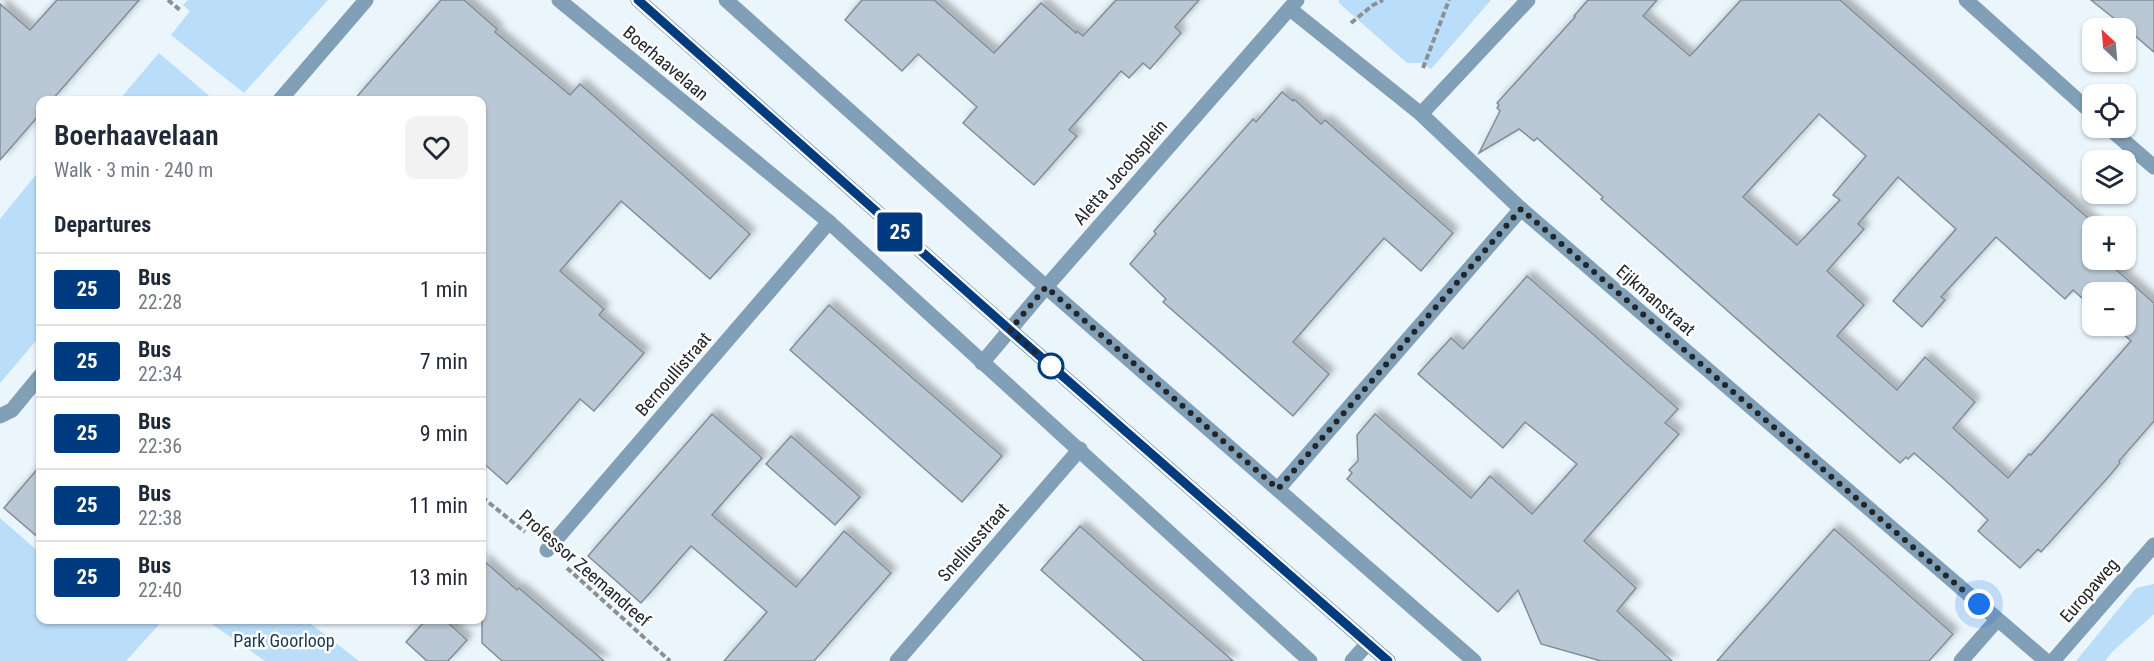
<!DOCTYPE html>
<html lang="en">
<head>
<meta charset="utf-8">
<style>
  body { margin:0; font-family:"Roboto Condensed",sans-serif; background:#f2f2f3; color:#1f2937; height:100vh; display:flex; flex-direction:column; font-size:22px; white-space:nowrap }
  * { box-sizing:border-box; margin:0 }
  p { font-size:20px; color:#747a83 }
  .icon { flex:none; width:33px; height:33px; fill:none; stroke:currentColor; stroke-width:2; stroke-linecap:round; stroke-linejoin:round }
  .map { position:relative; flex:1; overflow:hidden }
  .panel { position:absolute; left:36px; top:96px; width:450px; height:528px; display:flex; flex-direction:column; background:#fff; border-radius:12px; box-shadow:0 2px 4px #0004 }
  .panel>* { flex:none }
  .badge { padding:0 12px; border-radius:4px; font-size:21px; line-height:39px }
  .needle { width:39px; rotate:334deg }
  .fabs { position:absolute; left:2082px; top:18px; display:grid; gap:12px }
  .fabs a { display:grid; place-items:center; width:54px; height:54px; border-radius:12px; background:#fff; box-shadow:0 2px 4px #0004; font-size:30px }
  .you { position:absolute; width:30px; height:30px; margin:-15px; border:4px solid #fff; border-radius:50%; background:#1a73e8; box-shadow:0 0 0 9px #1a73e833 }
  .map>.badge { position:absolute; translate:-50% -50%; box-shadow:0 0 0 3px #fff }
  h2 { padding:0 18px; font-size:22px; line-height:54px }
  .round { display:grid; place-items:center; flex:none; width:63px; height:63px; border-radius:12px; background:#f2f2f3 }
  .headline { display:flex; align-items:center; justify-content:space-between; height:102px; padding:0 18px }
  h1 { font-size:28px; font-weight:600; line-height:45px }
  ul { padding:0; list-style:none }
  li { display:flex; align-items:center; gap:18px; height:72px; padding:0 18px; border-top:2px solid #e0e1e3 }
  li div { flex:1 }
  li b { display:block; font-size:22px }
  li em { font-style:normal }
  li .badge { min-width:66px; font-weight:700; text-align:center }
  .map>svg:first-child { display:block }
</style>
</head>
<body>
<div class="map">
<svg width="2154" height="661" viewBox="0 0 2154 661">
  <defs>
    <filter id="shadow"><feDropShadow dx="5.5" dy="-5.5" stdDeviation="3" flood-color="#0004"/></filter>
  </defs>
  <rect width="100%" height="100%" fill="#ebf5fc"/>
  <g fill="#baddf9">
    <polygon points="188,0 328,0 244,93 171,35 190,11 183,5"/>
    <polygon points="1339,0 1491,0 1431,69 1421,63 1407,63 1339,3"/>
    <polygon points="159,53 214,100 119,100"/>
    <polygon points="39,171 40,336 0,383 0,219"/>
    <polygon points="0,518 40,553 40,620 163,620 126,661 0,661"/>
    <polygon points="2154,584 2154,614 2112,652 2105,661 2076,661 2136,588"/>
    <polygon points="206,620 306,620 359,661 265,661"/>
  </g>
  <g fill="#b9c8d4" stroke="#808e9a" stroke-width="1.5" fill-rule="evenodd" filter="url(#shadow)">
    <polygon points="57,0 139,0 52,100 40,100 40,114 0,160 0,4 30,30"/>
    <polygon points="441,0 464,0 497,29 495,32 570,95 580,84 750,234 710,279 621,201 560,271 604,309 599,315 644,353 594,411 580,399 507,484 482,462 482,100 354,100"/>
    <polygon points="862,0 934,0 994,53 1041,3 1076,33 1077,31 1083,36 1116,0 1199,0 1175,27 1181,33 1150,69 1143,63 1129,78 1121,71 1069,130 1077,136 1034,185 963,123 977,107 918,54 902,71 845,20"/>
    <path d="M1588,0h69l-14,16 47,40 51,-56h99l257,226h-5v5l-7,10 7,7v12h13l49,43v118l-35,40 1,2 -9,11 -70,78 -3,-3 -18,19 -42,-37 10,-11 -42,-39 -32,-28 -6,6 -2,-2 -6,6 -299,-264 2,-2 -66,-59 -3,3 -15,-12 -40,24 21,-42 -3,-3 2,-3 -2,-2 78,-86 -1,-1zM1819,114l47,42 -33,39 7,5 -43,45 -54,-48zM1898,177l58,52 -63,72 29,26 23,-27 -4,-3 55,-60 69,62 8,-9 19,17v-15h34v34h-12l17,15 -100,114 -2,-1 -21,24 -55,-50 22,-26 -50,-45 -28,33 -60,-54 27,-31 -37,-34 37,-42 -6,-5z"/>
    <polygon points="2091,0 2154,0 2154,52 2126,28"/>
    <polygon points="1282,92 1293,101 1294,99 1321,124 1325,120 1453,233 1421,271 1384,238 1341,287 1293,342 1329,374 1293,416 1163,302 1166,299 1130,264 1156,234 1154,231 1253,119 1256,122"/>
    <polygon points="1527,276 1678,409 1665,423 1679,434 1584,541 1636,588 1617,611 1672,661 1601,661 1541,644 1518,590 1498,612 1347,479 1352,473 1349,470 1358,461 1357,435 1375,414 1471,498 1490,476 1532,514 1577,464 1525,422 1503,448 1418,374 1451,338 1463,349"/>
    <polygon points="829,305 1002,456 962,502 790,350"/>
    <polygon points="712,414 762,458 712,515 796,587 844,531 891,573 814,661 724,661 767,612 691,546 641,603 588,556"/>
    <polygon points="791,436 860,497 835,525 766,464"/>
    <polygon points="40,466 40,539 4,508"/>
    <polygon points="1080,526 1130,571 1233,661 1144,661 1041,570"/>
    <polygon points="1834,529 1953,634 1929,661 1717,661"/>
    <polygon points="482,559 517,590 519,588 604,661 502,661 482,643"/>
    <polygon points="426,620 445,620 467,640 448,661 427,661 406,642"/>
  </g>
  <g fill="none" stroke-linecap="round" stroke-linejoin="round">
    <g stroke="#899096" stroke-width="4" stroke-dasharray="6 3" stroke-linecap="butt">
      <polyline points="168,0 180,10"/>
      <polyline points="1351,23 1373,5 1383,0"/>
      <polyline points="1423,68 1449,0"/>
      <polyline points="482,497 525,532"/>
      <polyline points="567,568 670,661"/>
    </g>
    <polyline stroke="#819fb6" stroke-width="15" points="1961,661 1997,620"/>
    <g stroke="#819fb6" stroke-width="15">
      <polyline points="559,0 829,222 1310,661"/>
      <polyline points="726,0 1046,287 1474,661"/>
      <polyline points="1966,0 2092,113"/>
      <polyline points="1290,9 1421,114 1521,209"/>
      <polyline points="280,100 366,0"/>
      <polyline points="1421,114 1528,0"/>
      <polyline points="2109,128 2154,167"/>
      <polyline points="982,363 1046,287 1297,0"/>
      <polyline points="0,416 12,410 40,376"/>
      <polyline points="1278,489 1521,209 2046,661"/>
      <polyline points="547,550 829,222"/>
      <polyline points="897,661 1080,449"/>
      <polyline points="1352,661 1368,643"/>
      <polyline points="2053,661 2154,545"/>
    </g>
    <polyline stroke="#487597" stroke-width="15" points="638,0 1010,330 1388,661"/>
  </g>
  <g fill="none" stroke-linecap="round" stroke-linejoin="round">
    <g stroke="#fff" stroke-width="14">
      <polyline id="line" points="638,0 1010,330 1388,661"/>
    </g>
    <use href="#line" stroke="#003b80" stroke-width="9"/>
    <polyline stroke="#21262b" stroke-width="6" stroke-dasharray="0 10.8" points="1051,366 1010,330 1046,287 1278,489 1521,209 1979,604"/>
  </g>
  <circle fill="#fff" stroke="#003b80" stroke-width="3" cx="1051" cy="366" r="12"/>
  <g text-anchor="middle" dominant-baseline="central" stroke-width="5" stroke-linejoin="round" paint-order="stroke">
    <g font-size="18" fill="#21262b" stroke="#fff">
      <text transform="translate(666 63) rotate(40)">Boerhaavelaan</text>
      <text transform="translate(1120 172) rotate(-49)">Aletta Jacobsplein</text>
      <text transform="translate(1656 300) rotate(41)">Eijkmanstraat</text>
      <text transform="translate(673 374) rotate(-49)">Bernoullistraat</text>
      <text transform="translate(973 542) rotate(-49)">Snelliusstraat</text>
      <text transform="translate(585 568) rotate(41)">Professor Zeemandreef</text>
      <text transform="translate(2089 590) rotate(-49)">Europaweg</text>
    </g>
    <g font-size="18" fill="#1a3950" stroke="#fff">
      <text x="284" y="640">Park Goorloop</text>
    </g>
  </g>
</svg>
<div class="fabs">
<a><svg class="needle" viewBox="-14 -14 28 28"><path d="M0-13l5 13h-10z" fill="#e53935"/><path d="M0 13l5-13h-10z" fill="#747a83"/></svg></a>
<a><svg class="icon" aria-label="locate" viewBox="0 0 24 24"><circle cx="12" cy="12" r="6"/><path d="M12 2v4M12 18v4M2 12h4M18 12h4"/></svg></a>
<a><svg class="icon" aria-label="layers" viewBox="0 0 24 24"><path d="M12 4l9 5-9 5-9-5zM3 14l9 5 9-5"/></svg></a>
<a>+</a>
<a>−</a>
</div>
<div class="you" style="left:1979px;top:604px"></div>
<b class="badge" style="left:900px;top:232px;background:#003b80;color:#fff">25</b>
<section class="panel">
<div class="headline"><div><h1>Boerhaavelaan</h1><p>Walk · 3 min · 240 m</p></div><a class="round"><svg class="icon" aria-label="heart" viewBox="0 0 24 24"><path d="M12 20l-8-8c-3-5 5-10 8-4 3-6 11-1 8 4z"/></svg></a></div>
<h2>Departures</h2>
<ul>
<li><span class="badge" style="background:#003b80;color:#fff">25</span><div><b>Bus</b><p>22:28</p></div><em>1 min</em></li>
<li><span class="badge" style="background:#003b80;color:#fff">25</span><div><b>Bus</b><p>22:34</p></div><em>7 min</em></li>
<li><span class="badge" style="background:#003b80;color:#fff">25</span><div><b>Bus</b><p>22:36</p></div><em>9 min</em></li>
<li><span class="badge" style="background:#003b80;color:#fff">25</span><div><b>Bus</b><p>22:38</p></div><em>11 min</em></li>
<li><span class="badge" style="background:#003b80;color:#fff">25</span><div><b>Bus</b><p>22:40</p></div><em>13 min</em></li>
</ul>
</section>
</div>
</body>
</html>
